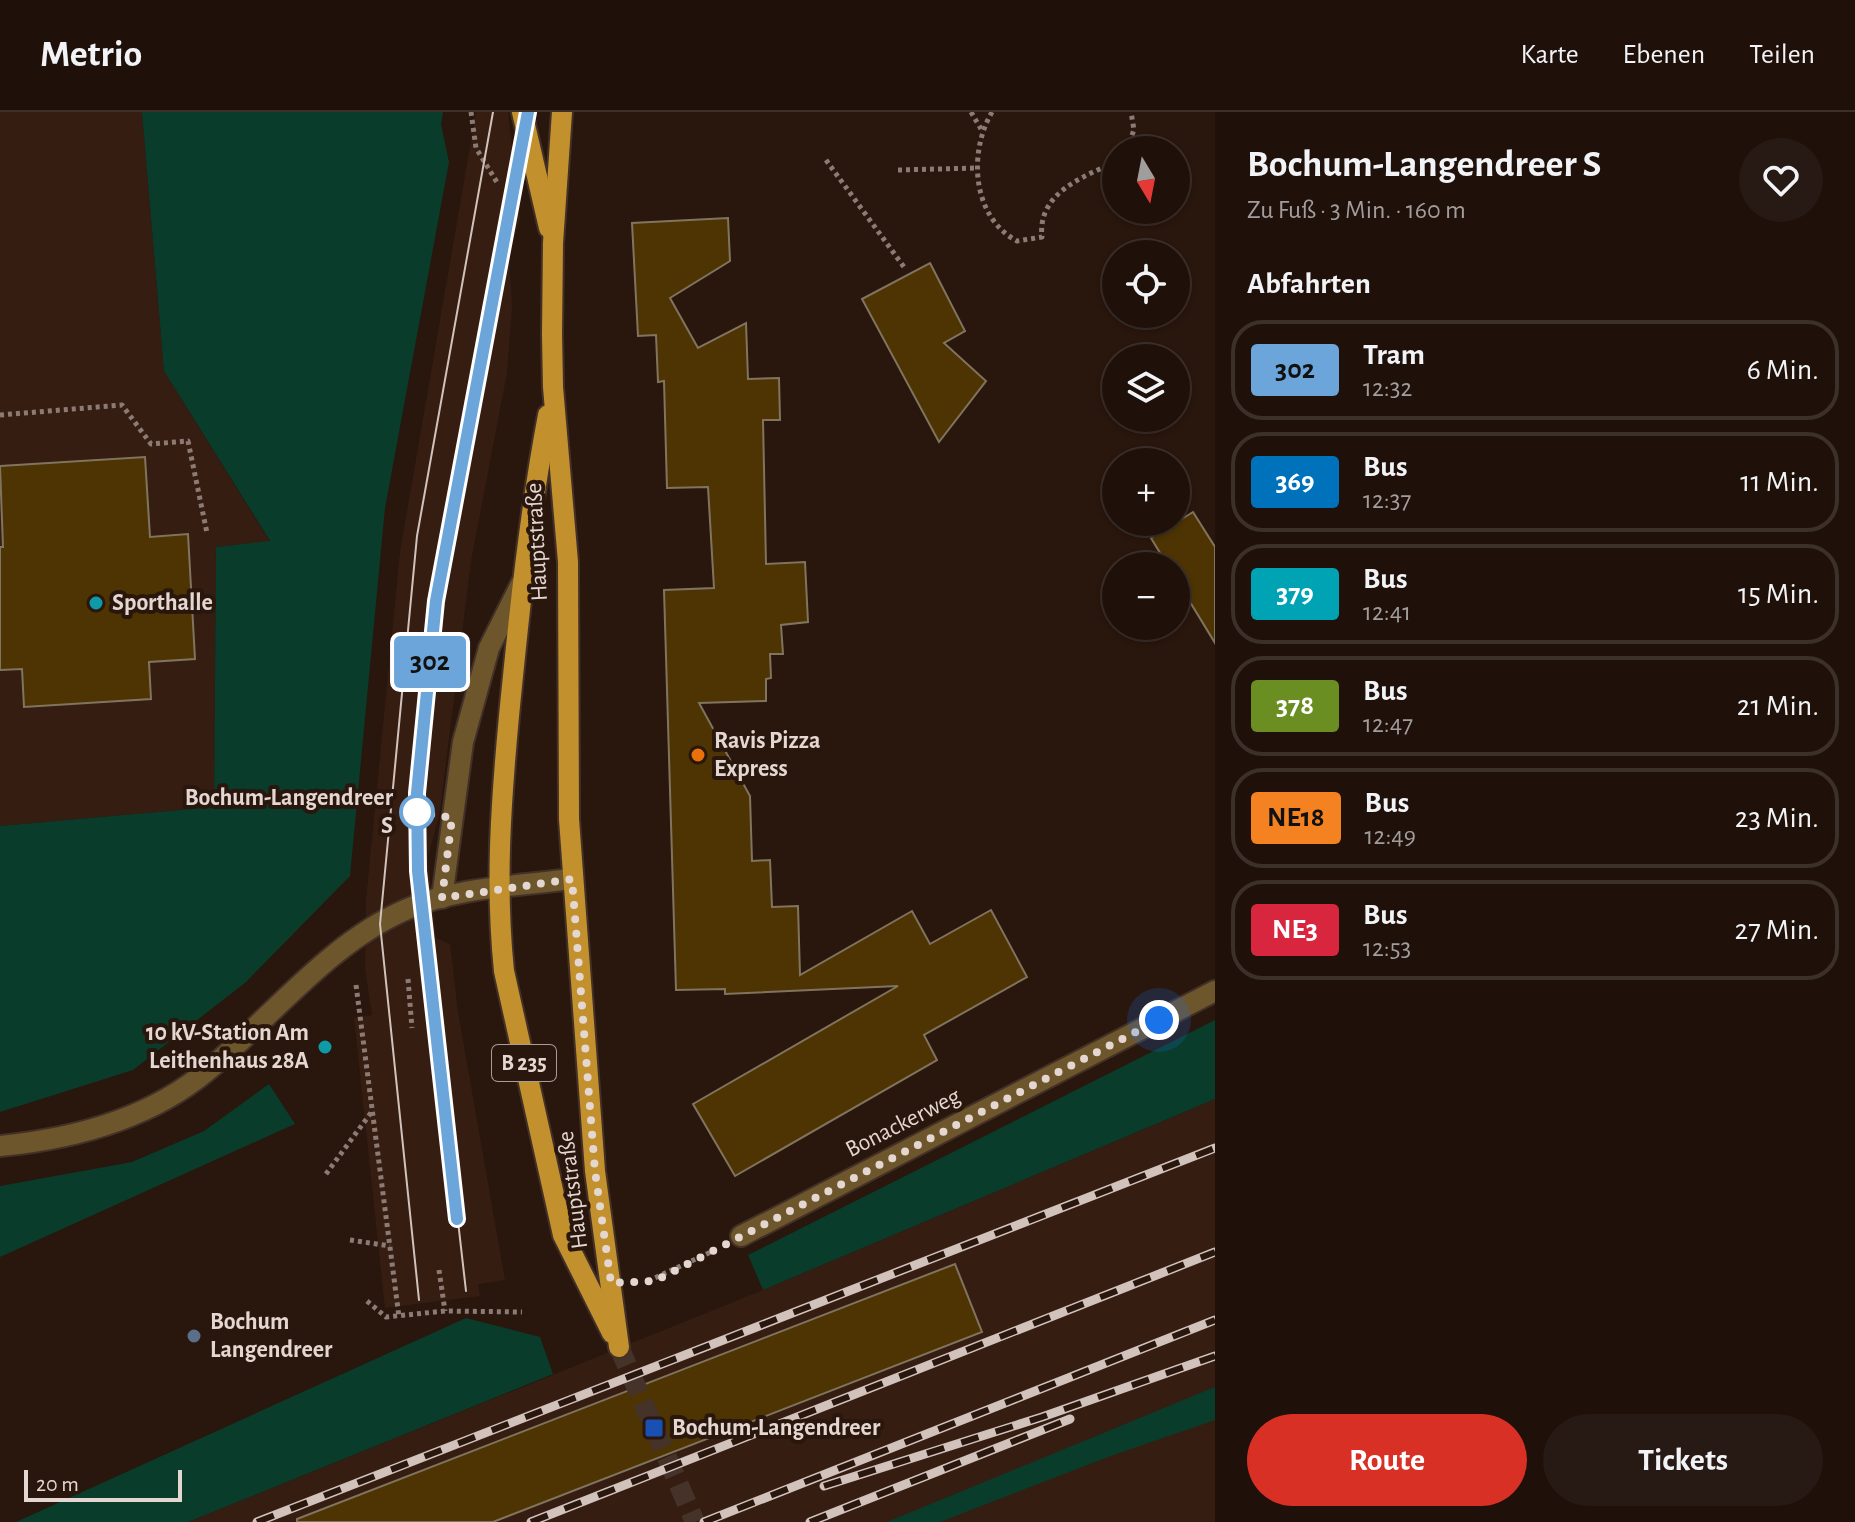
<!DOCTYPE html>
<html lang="de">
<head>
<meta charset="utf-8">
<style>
  body { margin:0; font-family:"Alegreya Sans",sans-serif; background:#271913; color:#f1f3f6; height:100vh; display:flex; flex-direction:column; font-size:30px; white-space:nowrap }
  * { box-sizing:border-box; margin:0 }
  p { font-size:26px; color:#a19d9c }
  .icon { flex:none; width:44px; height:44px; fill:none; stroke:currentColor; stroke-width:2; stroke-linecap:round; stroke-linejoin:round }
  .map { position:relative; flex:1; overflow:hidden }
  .drawer { display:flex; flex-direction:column; background:#1f100a; width:640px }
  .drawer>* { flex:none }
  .badge { padding:0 16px; border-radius:6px; font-size:28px; line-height:52px }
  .needle { width:52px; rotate:170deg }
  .fabs { position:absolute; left:1102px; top:24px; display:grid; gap:16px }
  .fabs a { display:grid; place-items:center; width:88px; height:88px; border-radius:50%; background:#1f100a; box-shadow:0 2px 6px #0004,0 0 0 2px #3c302b; font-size:40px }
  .scale { position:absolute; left:24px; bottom:20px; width:158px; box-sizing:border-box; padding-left:8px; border:4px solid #e4d6d0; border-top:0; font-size:22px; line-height:28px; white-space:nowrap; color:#e4d6d0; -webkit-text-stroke:6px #29160d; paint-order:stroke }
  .you { position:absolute; width:40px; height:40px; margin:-20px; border:6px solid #fff; border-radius:50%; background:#1a73e8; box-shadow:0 0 0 12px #1a73e833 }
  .map>.badge { position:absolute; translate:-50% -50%; box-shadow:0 0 0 4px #fff }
  h2 { padding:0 32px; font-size:30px; line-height:72px }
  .round { display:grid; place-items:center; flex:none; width:84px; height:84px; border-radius:42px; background:#271913 }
  .head { display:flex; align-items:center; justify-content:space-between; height:136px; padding:0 32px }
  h1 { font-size:38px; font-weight:600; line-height:60px }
  .primary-button { display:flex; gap:16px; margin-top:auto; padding:16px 32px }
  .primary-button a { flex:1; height:92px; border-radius:48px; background:#d93025; color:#fff; font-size:32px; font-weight:600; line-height:92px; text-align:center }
  .primary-button a+a { background:#271913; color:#f1f3f6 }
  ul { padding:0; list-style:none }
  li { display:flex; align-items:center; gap:24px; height:100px; margin:0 16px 12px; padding:0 16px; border:4px solid #3c302b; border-radius:32px }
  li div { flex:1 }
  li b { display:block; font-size:30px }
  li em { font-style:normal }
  li .badge { min-width:88px; font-weight:700; text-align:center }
  header { display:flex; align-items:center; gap:48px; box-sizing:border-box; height:112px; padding:0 40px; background:#1f100a; border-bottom:2px solid #3c302b }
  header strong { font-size:38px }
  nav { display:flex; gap:44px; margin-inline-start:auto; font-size:28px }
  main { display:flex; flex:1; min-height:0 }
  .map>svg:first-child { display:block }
</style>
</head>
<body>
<header>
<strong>Metrio</strong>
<nav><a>Karte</a><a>Ebenen</a><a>Teilen</a></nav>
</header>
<main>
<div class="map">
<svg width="1215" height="1410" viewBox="0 0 1215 1410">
  <rect width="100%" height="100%" fill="#29160d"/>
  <g fill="#361d12">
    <polygon points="0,0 142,0 164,259 270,430 216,435 214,695 0,714"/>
    <polygon points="476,0 508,0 520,107 509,143 512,194 507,261 471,449 440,699 428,745 436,826 450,832 458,900 505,1168 478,1172 480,1184 385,1196 354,906 372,903 365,856 366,788 400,440"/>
    <polygon points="1215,987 1215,1410 188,1410 763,1178"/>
  </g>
  <g fill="#093c2a">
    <polygon points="142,0 443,0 441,12 449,50 385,396 350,764 246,870 133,958 0,1000 0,714 214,695 216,435 270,429 164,259"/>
    <polygon points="1215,908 1215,987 763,1178 748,1143"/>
    <polygon points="269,972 295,1012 0,1145 0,1074 132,1050 204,1019"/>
    <polygon points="466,1206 540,1225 553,1262 188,1410 16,1410"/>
    <polygon points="1215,1275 1215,1308 1108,1345 940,1410 887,1410"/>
  </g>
  <g fill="#4d3402" stroke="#81745f" stroke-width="2">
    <polygon points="728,106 730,149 670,186 698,236 746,211 748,267 779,266 780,308 763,308 766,452 805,450 808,510 781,513 783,542 770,542 771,566 766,567 766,589 699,591 750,684 752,749 770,748 772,795 798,794 800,863 912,799 930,832 991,798 1027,865 924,923 937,948 735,1064 693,992 898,874 725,882 725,877 676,878 664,478 714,476 708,375 667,376 664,269 658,270 656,223 638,224 632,111"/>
    <polygon points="930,151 965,219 944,231 986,269 939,330 862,187"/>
    <polygon points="145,345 150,425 188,422 195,547 149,550 151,587 24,595 22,557 0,558 0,435 3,435 0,354"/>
    <polygon points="1193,400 1215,435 1215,531 1176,467 1176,454 1168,454 1151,426"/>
    <polygon points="955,1152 982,1220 493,1410 297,1410 297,1407"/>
  </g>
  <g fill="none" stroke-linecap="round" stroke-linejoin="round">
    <polyline stroke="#45332a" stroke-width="20" stroke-dasharray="20 10" stroke-linecap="butt" points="619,1235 695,1410"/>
    <g stroke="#433128" stroke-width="24">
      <g id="minor">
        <polyline points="442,786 463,630 489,536 521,472"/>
        <path d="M0,1034c73,-7 151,-28 208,-76 63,-52 120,-126 197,-160 50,-23 113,-24 167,-31"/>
        <polyline points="741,1124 1215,879"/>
      </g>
    </g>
    <g stroke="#433128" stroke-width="24">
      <g id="major">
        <polyline points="522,0 549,116"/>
        <polyline points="562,0 553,131 552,222 553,275 568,450 569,707 595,1059 619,1235"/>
        <path d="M548,303c-19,100 -29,200 -39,301 -8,86 -14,169 -5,255l59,264 49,98"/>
      </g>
    </g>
    <g stroke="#8c7b74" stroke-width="5" stroke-dasharray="4 4" stroke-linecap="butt">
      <polyline points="471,0 476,36 498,72"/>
      <polyline points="971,0 981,17"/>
      <path d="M992,0c-24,41 -20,105 25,129l25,-4c-5,-44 42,-61 74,-75"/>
      <polyline points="1126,38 1134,18 1131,0"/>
      <polyline points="826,48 904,155"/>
      <polyline points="898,58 978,56"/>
      <polyline points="0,303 122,293 151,332 188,329 207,421"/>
      <polyline points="408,867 412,916"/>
      <polyline points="356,873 399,1205"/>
      <polyline points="326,1062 373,998"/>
      <polyline points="350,1128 390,1134"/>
      <polyline points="439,1158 445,1199"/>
      <polyline points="648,1169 711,1140"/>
      <polyline points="367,1189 386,1205 445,1199 522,1200"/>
    </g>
    <use href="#minor" stroke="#6e562c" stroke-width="20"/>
    <use href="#major" stroke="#c2902d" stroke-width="20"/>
    <g stroke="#d1c2bc" stroke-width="2">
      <polyline points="466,1179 418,759 417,681 436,489 528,0"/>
      <polyline points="419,1188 380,812 417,424 493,0"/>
    </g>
    <g stroke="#d1c2bc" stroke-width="9">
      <g id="rail">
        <polyline points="824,1374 1042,1305 1215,1244"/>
        <polyline points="257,1410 1215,1036"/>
        <polyline points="531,1410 1215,1140"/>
        <polyline points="704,1410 1215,1208"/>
        <polyline points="810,1410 1070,1307"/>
      </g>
    </g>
    <use href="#rail" stroke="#29160d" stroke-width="6" stroke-dasharray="18" stroke-linecap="butt"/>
  </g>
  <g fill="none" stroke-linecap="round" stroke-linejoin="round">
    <g stroke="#fff" stroke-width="18">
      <polyline id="line" points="457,1107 418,759 417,681 436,489 528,0"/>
    </g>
    <use href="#line" stroke="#6ba5d9" stroke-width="12"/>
    <polyline stroke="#e4d6d0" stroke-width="8" stroke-dasharray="0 14.4" points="417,700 452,706 442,786 572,767 595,1059 611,1171 655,1169 1159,908"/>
  </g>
  <g fill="#0f9aa8" stroke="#29160d" stroke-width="3">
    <circle cx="96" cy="491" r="8"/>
    <circle cx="325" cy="935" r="8"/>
  </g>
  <circle fill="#e8710a" stroke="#29160d" stroke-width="3" cx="698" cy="643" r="8"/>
  <circle fill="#fff" stroke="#6ba5d9" stroke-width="4" cx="417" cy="700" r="16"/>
  <circle fill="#5c6f8a" stroke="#29160d" stroke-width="3" cx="194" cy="1224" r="8"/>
  <rect fill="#1a4fb4" stroke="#29160d" stroke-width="3" x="644" y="1306" width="20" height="20" rx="4"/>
  <g text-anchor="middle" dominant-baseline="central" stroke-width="8" stroke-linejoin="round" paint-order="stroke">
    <rect fill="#29160d" stroke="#ac9c96" stroke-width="2" x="492" y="933" width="64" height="36" rx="6"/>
    <g font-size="22" font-weight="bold" fill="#e4d6d0">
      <text x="524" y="951">B 235</text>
    </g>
    <g font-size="24" fill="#e4d6d0" stroke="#29160d">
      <text transform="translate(537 430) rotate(-93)">Hauptstraße</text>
      <text transform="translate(903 1011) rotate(-27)">Bonackerweg</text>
      <text transform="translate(573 1078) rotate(-97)">Hauptstraße</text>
    </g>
    <g font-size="24" font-weight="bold" fill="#e4d6d0" stroke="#29160d" text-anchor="start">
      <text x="112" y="491">Sporthalle</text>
      <text x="714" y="629">Ravis Pizza<tspan x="714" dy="28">Express</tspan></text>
      <text x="309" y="921" text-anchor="end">10 kV-Station Am<tspan x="309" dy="28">Leithenhaus 28A</tspan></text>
      <text x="210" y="1210">Bochum<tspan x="210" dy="28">Langendreer</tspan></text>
      <text x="672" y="1316">Bochum-Langendreer</text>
    </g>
    <g font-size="24" font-weight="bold" fill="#e4d6d0" stroke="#29160d" text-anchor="end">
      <text x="393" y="686">Bochum-Langendreer<tspan x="393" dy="28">S</tspan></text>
    </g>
  </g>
</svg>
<div class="fabs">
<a><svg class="needle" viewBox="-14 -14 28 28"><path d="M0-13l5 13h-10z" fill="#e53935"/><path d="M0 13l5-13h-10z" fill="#a19d9c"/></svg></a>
<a><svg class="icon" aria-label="locate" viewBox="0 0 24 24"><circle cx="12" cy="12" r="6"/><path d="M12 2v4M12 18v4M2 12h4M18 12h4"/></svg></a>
<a><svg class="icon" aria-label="layers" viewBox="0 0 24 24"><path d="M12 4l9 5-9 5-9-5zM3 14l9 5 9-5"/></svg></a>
<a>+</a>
<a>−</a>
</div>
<div class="scale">20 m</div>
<div class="you" style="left:1159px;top:908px"></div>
<b class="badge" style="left:430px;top:550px;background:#6ba5d9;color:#111">302</b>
</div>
<section class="drawer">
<div class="head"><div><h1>Bochum-Langendreer S</h1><p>Zu Fuß · 3 Min. · 160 m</p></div><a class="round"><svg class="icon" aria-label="heart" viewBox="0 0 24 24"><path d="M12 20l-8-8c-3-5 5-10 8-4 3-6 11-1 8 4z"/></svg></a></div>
<h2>Abfahrten</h2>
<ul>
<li><span class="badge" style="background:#6ba5d9;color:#111">302</span><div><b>Tram</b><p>12:32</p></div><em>6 Min.</em></li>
<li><span class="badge" style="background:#0072bc;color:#fff">369</span><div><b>Bus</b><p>12:37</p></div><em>11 Min.</em></li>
<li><span class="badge" style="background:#00a3b4;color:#fff">379</span><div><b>Bus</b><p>12:41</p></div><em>15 Min.</em></li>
<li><span class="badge" style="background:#6b8e23;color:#fff">378</span><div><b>Bus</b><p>12:47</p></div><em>21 Min.</em></li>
<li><span class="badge" style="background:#f58220;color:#111">NE18</span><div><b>Bus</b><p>12:49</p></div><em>23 Min.</em></li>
<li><span class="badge" style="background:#d7263d;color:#fff">NE3</span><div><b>Bus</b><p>12:53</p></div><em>27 Min.</em></li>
</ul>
<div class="primary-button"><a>Route</a><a>Tickets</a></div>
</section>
</main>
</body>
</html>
